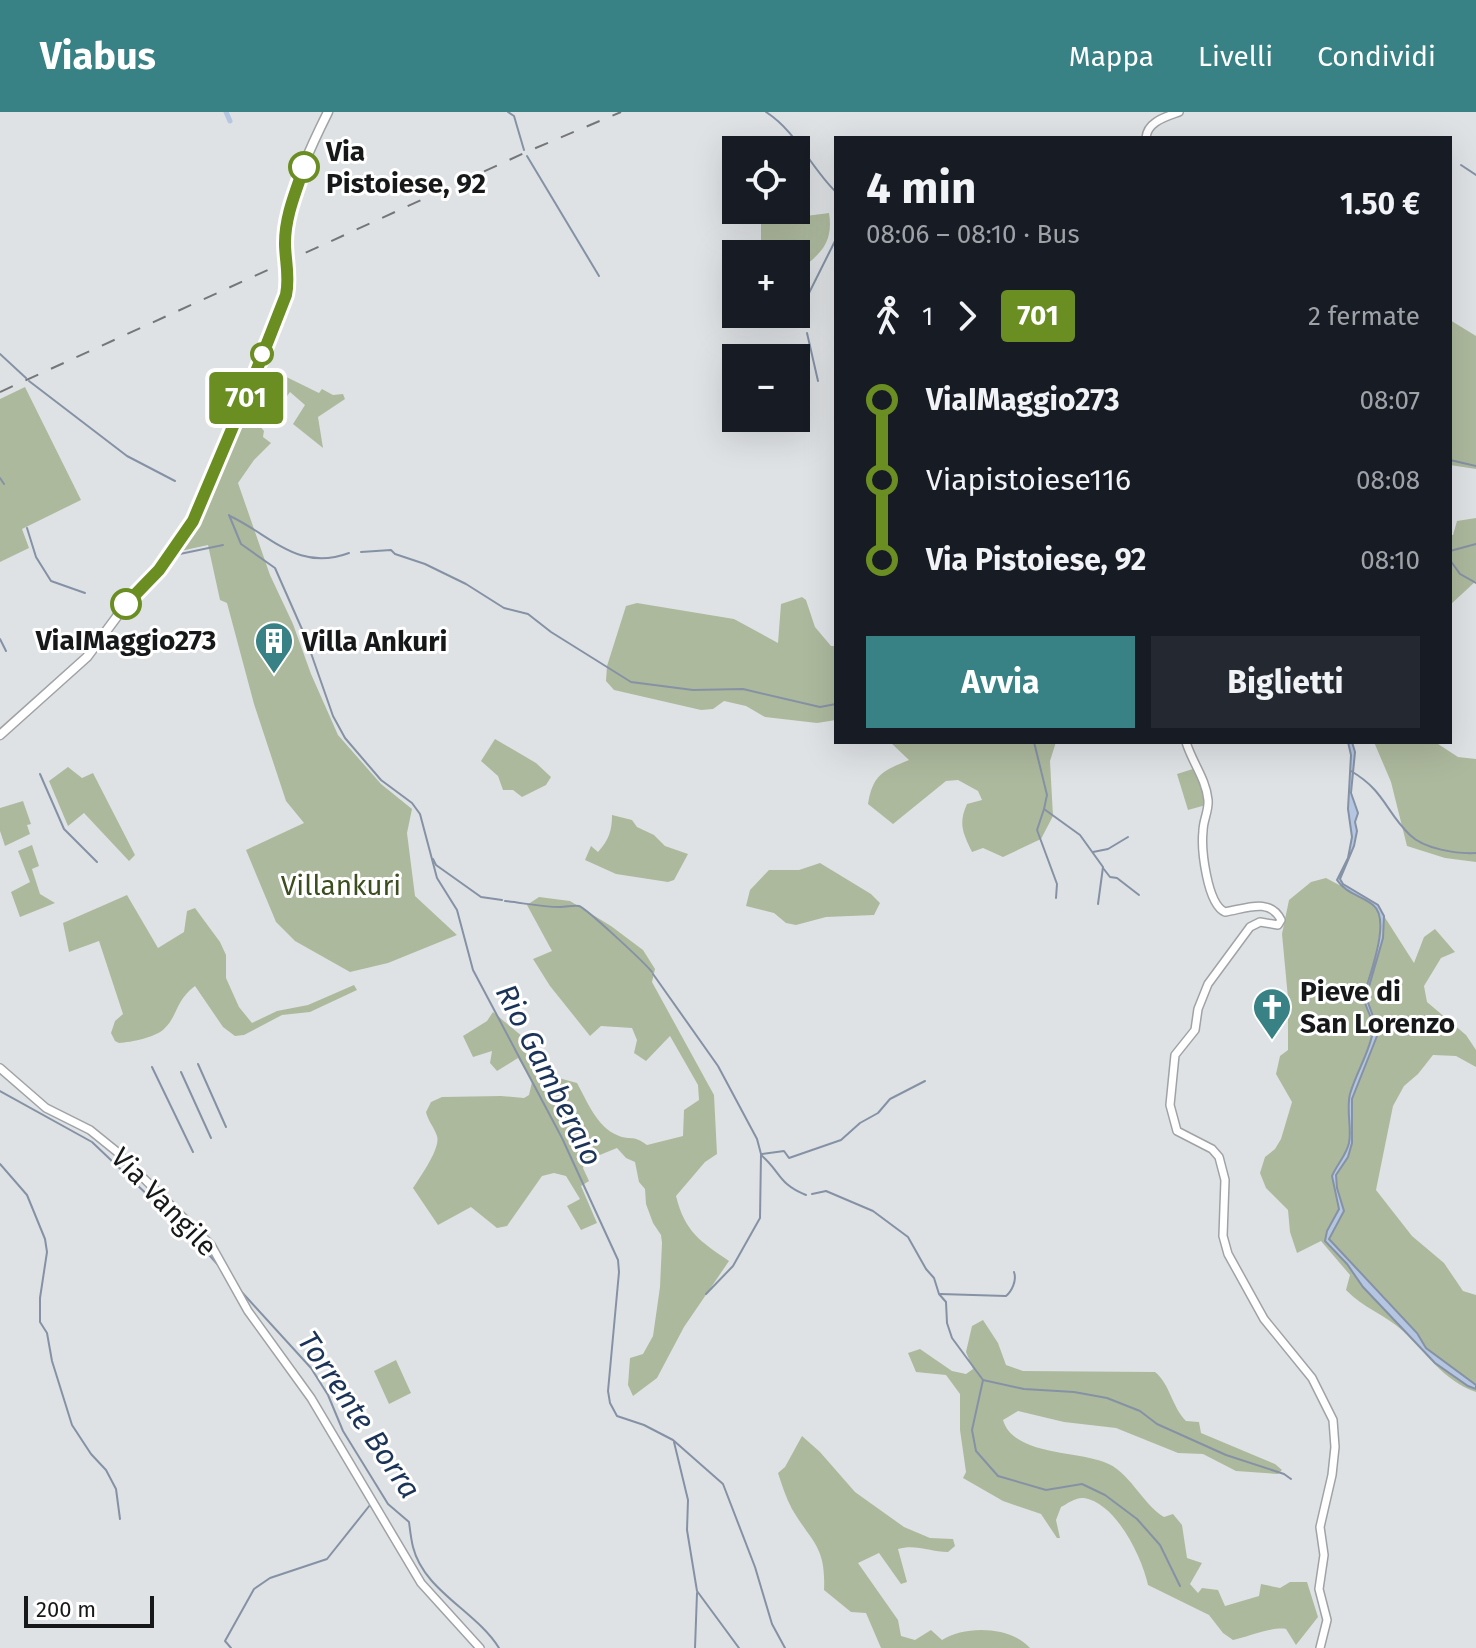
<!DOCTYPE html>
<html lang="it">
<head>
<meta charset="utf-8">
<style>
  body { margin:0; font-family:"Fira Sans",sans-serif; background:#242831; color:#f1f3f6; height:100vh; display:flex; flex-direction:column; font-size:30px; white-space:nowrap }
  * { box-sizing:border-box; margin:0 }
  p { font-size:26px; color:#9ea1a6 }
  .icon { flex:none; width:44px; height:44px; fill:none; stroke:currentColor; stroke-width:2; stroke-linecap:round; stroke-linejoin:round }
  .map { position:relative; flex:1; overflow:hidden }
  .drawer { position:absolute; left:834px; top:24px; width:618px; height:608px; display:flex; flex-direction:column; background:#171b24; border-radius:0px; box-shadow:0 8px 32px #0002 }
  .drawer>* { flex:none }
  .badge { padding:0 16px; border-radius:6px; font-size:28px; line-height:52px }
  .tools { position:absolute; left:722px; top:24px; display:grid; gap:16px }
  .tools a { display:grid; place-items:center; width:88px; height:88px; border-radius:0px; background:#171b24; box-shadow:0 8px 32px #0002; font-size:40px }
  .scale { position:absolute; left:24px; bottom:20px; width:130px; box-sizing:border-box; padding-left:8px; border:4px solid #171819; border-top:0; font-size:22px; line-height:28px; white-space:nowrap; color:#171819; -webkit-text-stroke:6px #fff; paint-order:stroke }
  .map>.badge { position:absolute; translate:-50% -50%; box-shadow:0 0 0 4px #fff }
  .legs { display:flex; align-items:center; gap:12px; height:88px; padding:0 32px; font-size:26px }
  .legs p { margin-inline-start:auto }
  .summary { display:flex; align-items:center; justify-content:space-between; height:136px; padding:0 32px }
  h1 { font-size:44px; font-weight:700; line-height:60px }
  .button { display:flex; gap:16px; margin-top:auto; padding:16px 32px }
  .button a { flex:1; height:92px; border-radius:0px; background:#388184; color:#fff; font-size:32px; font-weight:700; line-height:92px; text-align:center }
  .button a+a { background:#242831; color:#f1f3f6 }
  ul { padding:0 32px; list-style:none }
  li { display:flex; align-items:center; gap:28px; height:80px; font-size:30px }
  li i { display:grid; place-items:center; width:12px; height:100%; margin:0 10px; background:currentColor }
  li i::after { content:''; width:20px; height:20px; margin:-10px; border:6px solid; border-radius:50%; background:#171b24 }
  li p { margin-inline-start:auto }
  li:first-child i { background:linear-gradient(#0000 50%,currentColor 0) }
  li:last-child i { background:linear-gradient(currentColor 50%,#0000 0) }
  header { display:flex; align-items:center; gap:48px; box-sizing:border-box; height:112px; padding:0 40px; background:#388184; color:#fff }
  header strong { font-size:38px }
  nav { display:flex; gap:44px; margin-inline-start:auto; font-size:28px }
  .map>svg:first-child { display:block }
</style>
</head>
<body>
<header>
<strong>Viabus</strong>
<nav><a>Mappa</a><a>Livelli</a><a>Condividi</a></nav>
</header>
<div class="map">
<svg width="1476" height="1536" viewBox="0 0 1476 1536">
  <rect width="100%" height="100%" fill="#dfe2e5"/>
  <g fill="#adb99d">
    <path d="M829,101c5,31 -10,42 -33,60v-19h-30l1,-8 -6,-1v-23z"/>
    <polygon points="1450,208 1476,224 1476,357 1450,353"/>
    <polygon points="262,253 319,281 322,277 333,283 343,282 345,287 318,305 323,336 293,312 305,293 290,280 266,313 256,268"/>
    <polygon points="25,275 81,388 22,417 29,436 0,450 0,287"/>
    <polygon points="248,310 260,314 264,319 263,325 271,331 254,348 238,371 270,463 293,512 311,562 338,623 381,672 412,697 407,721 415,784 457,823 388,851 350,860 295,829 276,810 246,738 304,711 286,689 254,592 227,491 220,488 208,433 176,440 206,395 237,315"/>
    <polygon points="1476,406 1476,469 1450,493 1450,423 1453,423 1457,409"/>
    <polygon points="802,485 806,488 815,515 831,534 836,534 836,608 817,611 765,605 746,594 724,589 713,597 701,598 614,578 606,569 607,554 626,494 637,491 734,507 778,531 781,492"/>
    <polygon points="495,627 536,651 551,665 546,673 522,685 513,678 503,678 498,664 481,649"/>
    <path d="M890,630h166l-6,19 3,55 -12,23 -38,18 -20,-9 -11,4c-9,-19 -14,-28 -5,-48l15,-4 -4,-9 -20,-11 -12,1 -53,43 -25,-20c5,-30 15,-33 41,-44z"/>
    <polygon points="1374,630 1435,630 1458,645 1476,647 1476,750 1445,746 1407,734 1391,670"/>
    <polygon points="68,655 82,666 93,661 135,743 129,749 84,701 68,714 49,669"/>
    <polygon points="1196,656 1206,693 1188,698 1177,662"/>
    <polygon points="23,689 31,712 27,713 30,722 5,734 0,719 0,696"/>
    <path d="M612,703l20,5 5,7 17,8 11,11 23,8 -14,26 -6,2 -52,-8 -31,-14 6,-14 7,6c11,-12 14,-22 14,-37z"/>
    <polygon points="32,733 39,754 32,757 40,782 55,791 20,805 11,780 30,770 18,739"/>
    <polygon points="820,751 871,782 880,791 874,803 826,805 796,813 786,811 774,801 746,794 750,778 769,758 799,758"/>
    <path d="M1326,766l51,27 37,58 10,-26 11,-8 20,23 -14,6 -17,28 3,16 39,33 10,15v17l-20,-11 -23,-1 -15,19 -14,12 -11,20 -17,84 36,46 32,27 19,28 13,4v97c-32,-11 -49,-38 -73,-61 -17,-16 -40,-23 -57,-41l4,-15 -29,-34 -24,12 -7,-21 -2,-22 -22,-22 -6,-15 5,-16 10,-8 6,-10 11,-37 -16,-28 4,-18 8,-6v-52l-6,-64 7,-34 22,-18z"/>
    <path d="M127,783l31,53 26,-16 3,-21 8,-3 25,34 6,13v23l13,29 13,16 25,-12 31,-6 46,-20 3,5 -47,22 -28,3 -38,20 -9,1 -12,-9 -28,-41c-20,15 -17,30 -31,43 -10,9 -32,13 -45,14l-4,-2 -4,-8 4,-12 8,-7 -24,-73 -30,11 -6,-29z"/>
    <path d="M539,785l31,4 41,25 32,24 12,19 -3,13 62,113 3,59 -12,8 -29,34c9,36 24,45 53,65l-45,66 -27,51 -24,18 -5,-11 2,-27 13,-4 10,-18 7,-49 2,-44 -1,-8 -8,-12 -7,-19 -1,-15 -6,-7 -4,-20 -9,-4 -9,-10 -32,13 -2,7 6,13 -8,5 16,37 -16,7 -14,-24 13,-7 -14,-23 -12,-3 -12,3 -35,50 -10,2 -26,-21 -33,18 -25,-37c7,-11 28,-40 24,-52 -3,-9 -9,-15 -11,-24l5,-10 11,-5 59,-1 23,2 5,-3 3,-13 -14,-24 -21,13 -7,-8 2,-12 -19,6 -10,-21 24,-15 6,-9 30,25 15,42 17,-2 22,6c10,18 20,44 40,52 12,6 16,-1 30,10l36,-9 1,-26 15,-10 -1,-15 -28,-49 -24,25 -12,-8 3,-13 -5,-12 -31,-2 -11,10 -40,-50 -17,-27 19,-8 -25,-46z"/>
    <path d="M983,1208l15,23 8,22 17,6 132,1c15,12 17,35 31,49l13,1 2,11 74,31 7,6 -4,4 -42,-3 -33,-17 -25,-1 -62,-25 -52,-6 -46,-11 -15,9c10,35 73,31 101,42 26,9 37,41 60,55l9,-3 9,11 5,33 15,5 -12,21 8,9 4,-5 16,2 7,16 34,-10 2,-12 19,4 10,-6h17l11,35 -22,28 -10,-16c-12,-3 -39,8 -53,11l-10,-7 -14,-18 -61,-30c-6,-28 -32,-82 -64,-87 -8,-1 -16,5 -23,9l-5,13 4,18h-3l-16,-24 -38,-13 -40,-23 3,-6 -6,-42v-36l-14,-19 -30,-3 -8,-19 12,-4 32,22 14,3 7,-5 -7,-17 6,-26z"/>
    <polygon points="396,1248 411,1281 389,1292 374,1259"/>
    <path d="M802,1324l18,16 35,40 49,35 26,11 23,1 2,7 -7,6c-18,0 -32,-8 -50,-3l9,33 -6,2 -22,-31 -21,10 40,57 3,16 14,4 16,-10 11,10c23,-15 69,-14 88,8h-149l-15,-35 -15,-1 -27,-22c2,-44 -12,-47 -32,-81 -6,-11 -10,-24 -14,-36l7,-6z"/>
  </g>
  <path fill="#b4c6e1" stroke="#8592a5" stroke-width="2" d="M1348,630h4l3,10 -4,41 7,20 -3,9 2,9 -3,15 -14,33 3,5 35,21 6,11 -1,22 -17,59 8,22 3,17 -25,63v44l-4,14 -12,18 1,13 7,23 -15,28 88,94 9,15 50,37v4l-8,-3 -33,-23 -72,-76 -16,-23 -22,-23 2,-10 12,-22 -7,-33c5,-12 14,-20 17,-33 3,-15 -3,-33 1,-49 6,-21 20,-43 23,-63 2,-13 -9,-22 -9,-35 5,-21 28,-76 9,-91 -11,-9 -28,-12 -36,-25l11,-22 4,-21 -4,-28 3,-54z"/>
  <g fill="none" stroke-linecap="round" stroke-linejoin="round">
    <g stroke="#8592a5" stroke-width="2">
      <polyline points="508,0 514,4 524,38"/>
      <path d="M766,0c31,20 44,55 70,80"/>
      <polyline points="527,44 599,164"/>
      <polyline points="1461,53 1476,63"/>
      <polyline points="804,213 807,185 836,127"/>
      <polyline points="807,221 818,269"/>
      <polyline points="0,242 26,266"/>
      <polyline points="29,269 127,344 175,369"/>
      <polyline points="1450,348 1476,354"/>
      <polyline points="0,366 4,372"/>
      <polyline points="229,403 241,432 275,456 305,524 333,604 345,626 381,668 412,691 420,702 437,766 457,798 473,858 562,1026 618,1148 619,1160 608,1279 610,1291 617,1304 644,1313 673,1328 723,1372 755,1455 772,1512 785,1536"/>
      <path d="M230,404c42,20 68,56 119,37"/>
      <polyline points="27,416 36,445 51,469 85,481"/>
      <polyline points="1450,439 1476,432"/>
      <polyline points="361,440 391,438 395,442 425,452 466,472 504,496 528,502 551,520 631,570 693,578 743,577 820,595 836,592"/>
      <polyline points="1450,448 1460,462 1476,471"/>
      <polyline points="167,454 175,443 223,433"/>
      <polyline points="0,527 6,539"/>
      <polyline points="1034,630 1047,683 1044,697 1080,723 1103,755 1098,792"/>
      <path d="M1351,659c34,20 34,40 59,64 14,14 47,19 66,18"/>
      <polyline points="40,662 64,717 97,750"/>
      <polyline points="1044,697 1037,718 1057,772 1056,786"/>
      <polyline points="1093,740 1108,737 1128,725"/>
      <polyline points="433,747 436,753 481,785 502,788"/>
      <polyline points="1103,756 1110,765 1117,766 1139,783"/>
      <path d="M505,789c18,2 37,6 55,6 7,0 13,-2 19,-1 7,2 66,57 73,66"/>
      <polyline points="653,862 718,954 757,1027 761,1042 760,1106 733,1154 706,1182"/>
      <polyline points="198,952 226,1015"/>
      <polyline points="152,955 193,1040"/>
      <polyline points="181,960 211,1026"/>
      <polyline points="0,979 92,1030 198,1131"/>
      <polyline points="762,1042 784,1039 789,1046 841,1028 860,1011 878,1001 890,987 925,969"/>
      <path d="M761,1043c20,17 17,29 45,40"/>
      <polyline points="0,1052 27,1083 45,1127 47,1140 40,1186 40,1210 47,1221 52,1249 72,1313 91,1342 106,1358 116,1377 120,1407"/>
      <polyline points="812,1082 826,1079 873,1099 908,1125 926,1157 934,1166 939,1182 946,1190 947,1211 952,1226 983,1268 1024,1277 1074,1280 1107,1286 1140,1299 1157,1312 1226,1343 1284,1362 1291,1367"/>
      <polyline points="202,1135 219,1154"/>
      <path d="M239,1177l72,79 17,27 15,36 45,73 21,18c1,8 2,17 4,25 11,44 63,64 86,101"/>
      <path d="M940,1182l66,2c6,-5 11,-16 8,-24"/>
      <polyline points="983,1268 972,1318 976,1339 998,1364 1046,1378 1082,1372 1105,1383 1137,1407 1160,1433 1180,1474"/>
      <polyline points="674,1330 688,1388 687,1418 697,1479 739,1536"/>
      <polyline points="231,1536 225,1529 254,1477 270,1466 327,1447 370,1393"/>
      <polyline points="695,1536 697,1481"/>
    </g>
    <polyline stroke="#b4c6e1" stroke-width="5" points="226,0 230,9"/>
    <g stroke="#a0a3a6" stroke-width="10">
      <g id="secondary">
        <path d="M1146,26c1,-16 19,-21 33,-26"/>
        <path d="M1186,630c6,20 20,37 22,58 1,11 -5,20 -5,31 -2,18 4,73 22,81 20,-3 45,-15 56,8l-3,5 -18,-3 -10,5 -42,57 -10,25 -3,21 -20,25 -5,50 7,26 35,18 7,8 6,23 -2,56 5,18 36,65 48,59 21,42 2,27 -3,28 -12,52 4,28 -5,34 8,31 -7,28"/>
        <polyline points="0,956 46,996 90,1018 116,1039 211,1133 248,1199 311,1286 421,1471 480,1536"/>
      </g>
    </g>
    <g stroke="#a0a3a6" stroke-width="11">
      <g id="primary">
        <circle cx="248" cy="295" r="8"/>
        <path d="M245,288l41,-105c5,-24 -3,-46 0,-70 6,-38 25,-79 42,-113"/>
        <polyline points="0,623 87,545 124,495 167,447 199,397 240,298"/>
      </g>
    </g>
    <use href="#secondary" stroke="#fff" stroke-width="7"/>
    <use href="#primary" stroke="#fff" stroke-width="8"/>
    <polyline stroke="#747678" stroke-width="2" stroke-dasharray="14 14" stroke-linecap="butt" points="0,280 531,38 621,0"/>
  </g>
  <g fill="none" stroke-linecap="round" stroke-linejoin="round">
    <g stroke="#fff" stroke-width="18">
      <path id="line-1" d="M126,492l33,-34 34,-49 47,-111 1,-7 7,-11 38,-97c4,-19 -1,-35 -1,-52 0,-27 11,-52 19,-76"/>
    </g>
    <use href="#line-1" stroke="#6b8e23" stroke-width="12"/>
  </g>
  <defs>
    <g id="building-pin" transform="scale(2)"><path d="M0 17L-7.5 6A9.5 9.5 0 1 1 7.5 6Z" fill="#388184" stroke="#fff"/><path d="M-4-6H4V6H1V3H-1V6H-4ZM-2.5-4.3h1.7v1.8h-1.7ZM.8-4.3h1.7v1.8H.8ZM-2.5-1h1.7V.8h-1.7ZM.8-1h1.7V.8H.8Z" fill="#fff"/></g>
    <g id="church-pin" transform="scale(2)"><path d="M0 17L-7.5 6A9.5 9.5 0 1 1 7.5 6Z" fill="#388184" stroke="#fff"/><path d="M-1.2-6h2.4v3.5h3.3v2.4h-3.3V6h-2.4V-.1h-3.3v-2.4h3.3Z" fill="#fff"/></g>
  </defs>
  <g fill-rule="evenodd">
    <use href="#building-pin" x="274" y="529"/>
    <use href="#church-pin" x="1272" y="895"/>
  </g>
  <g fill="#fff" stroke="#6b8e23" stroke-width="4">
    <circle cx="304" cy="55" r="14"/>
    <circle cx="262" cy="242" r="10"/>
    <circle cx="126" cy="492" r="14"/>
  </g>
  <g text-anchor="middle" dominant-baseline="central" stroke-width="6" stroke-linejoin="round" paint-order="stroke">
    <g font-size="28" font-weight="bold" fill="#171819" stroke="#fff" text-anchor="start">
      <text x="326" y="39">Via<tspan x="326" dy="32">Pistoiese, 92</tspan></text>
      <text x="126" y="528" text-anchor="middle">ViaIMaggio273</text>
    </g>
    <g font-size="28" font-weight="bold" fill="#171819" stroke="#fff" text-anchor="start">
      <text x="302" y="529">Villa Ankuri</text>
      <text x="1300" y="879">Pieve di<tspan x="1300" dy="32">San Lorenzo</tspan></text>
    </g>
    <g font-size="28" fill="#3c4d1f" stroke="#fff">
      <text x="341" y="773">Villankuri</text>
    </g>
    <g font-size="28" fill="#171819" stroke="#fff">
      <text transform="translate(164 1090) rotate(46)">Via Vangile</text>
    </g>
    <g font-size="30" font-style="italic" fill="#1a3357" stroke="#fff">
      <text transform="translate(549 963) rotate(63)">Rio Gamberaio</text>
      <text transform="translate(359 1303) rotate(56)">Torrente Borra</text>
    </g>
  </g>
</svg>
<div class="tools">
<a><svg class="icon" aria-label="locate" viewBox="0 0 24 24"><circle cx="12" cy="12" r="6"/><path d="M12 2v4M12 18v4M2 12h4M18 12h4"/></svg></a>
<a>+</a>
<a>−</a>
</div>
<div class="scale">200 m</div>
<b class="badge" style="left:246px;top:286px;background:#6b8e23;color:#fff">701</b>
<section class="drawer">
<div class="summary"><div><h1>4 min</h1><p>08:06 – 08:10 · Bus</p></div><b>1.50 €</b></div>
<div class="legs"><svg class="icon" aria-label="walk" viewBox="0 0 24 24"><circle cx="13" cy="4" r="2"/><path d="M13 8l-2 6 4 7M11 14l-3 7M7 12l3-4h3l4 4"/></svg>1<svg class="icon" aria-label="forward" viewBox="0 0 24 24"><path d="M9 5l7 7-7 7"/></svg><b class="badge" style="background:#6b8e23;color:#fff">701</b><p>2 fermate</p></div>
<ul>
<li><i style="color:#6b8e23"></i><b>ViaIMaggio273</b><p>08:07</p></li>
<li><i style="color:#6b8e23"></i><span>Viapistoiese116</span><p>08:08</p></li>
<li><i style="color:#6b8e23"></i><b>Via Pistoiese, 92</b><p>08:10</p></li>
</ul>
<div class="button"><a>Avvia</a><a>Biglietti</a></div>
</section>
</div>
</body>
</html>
